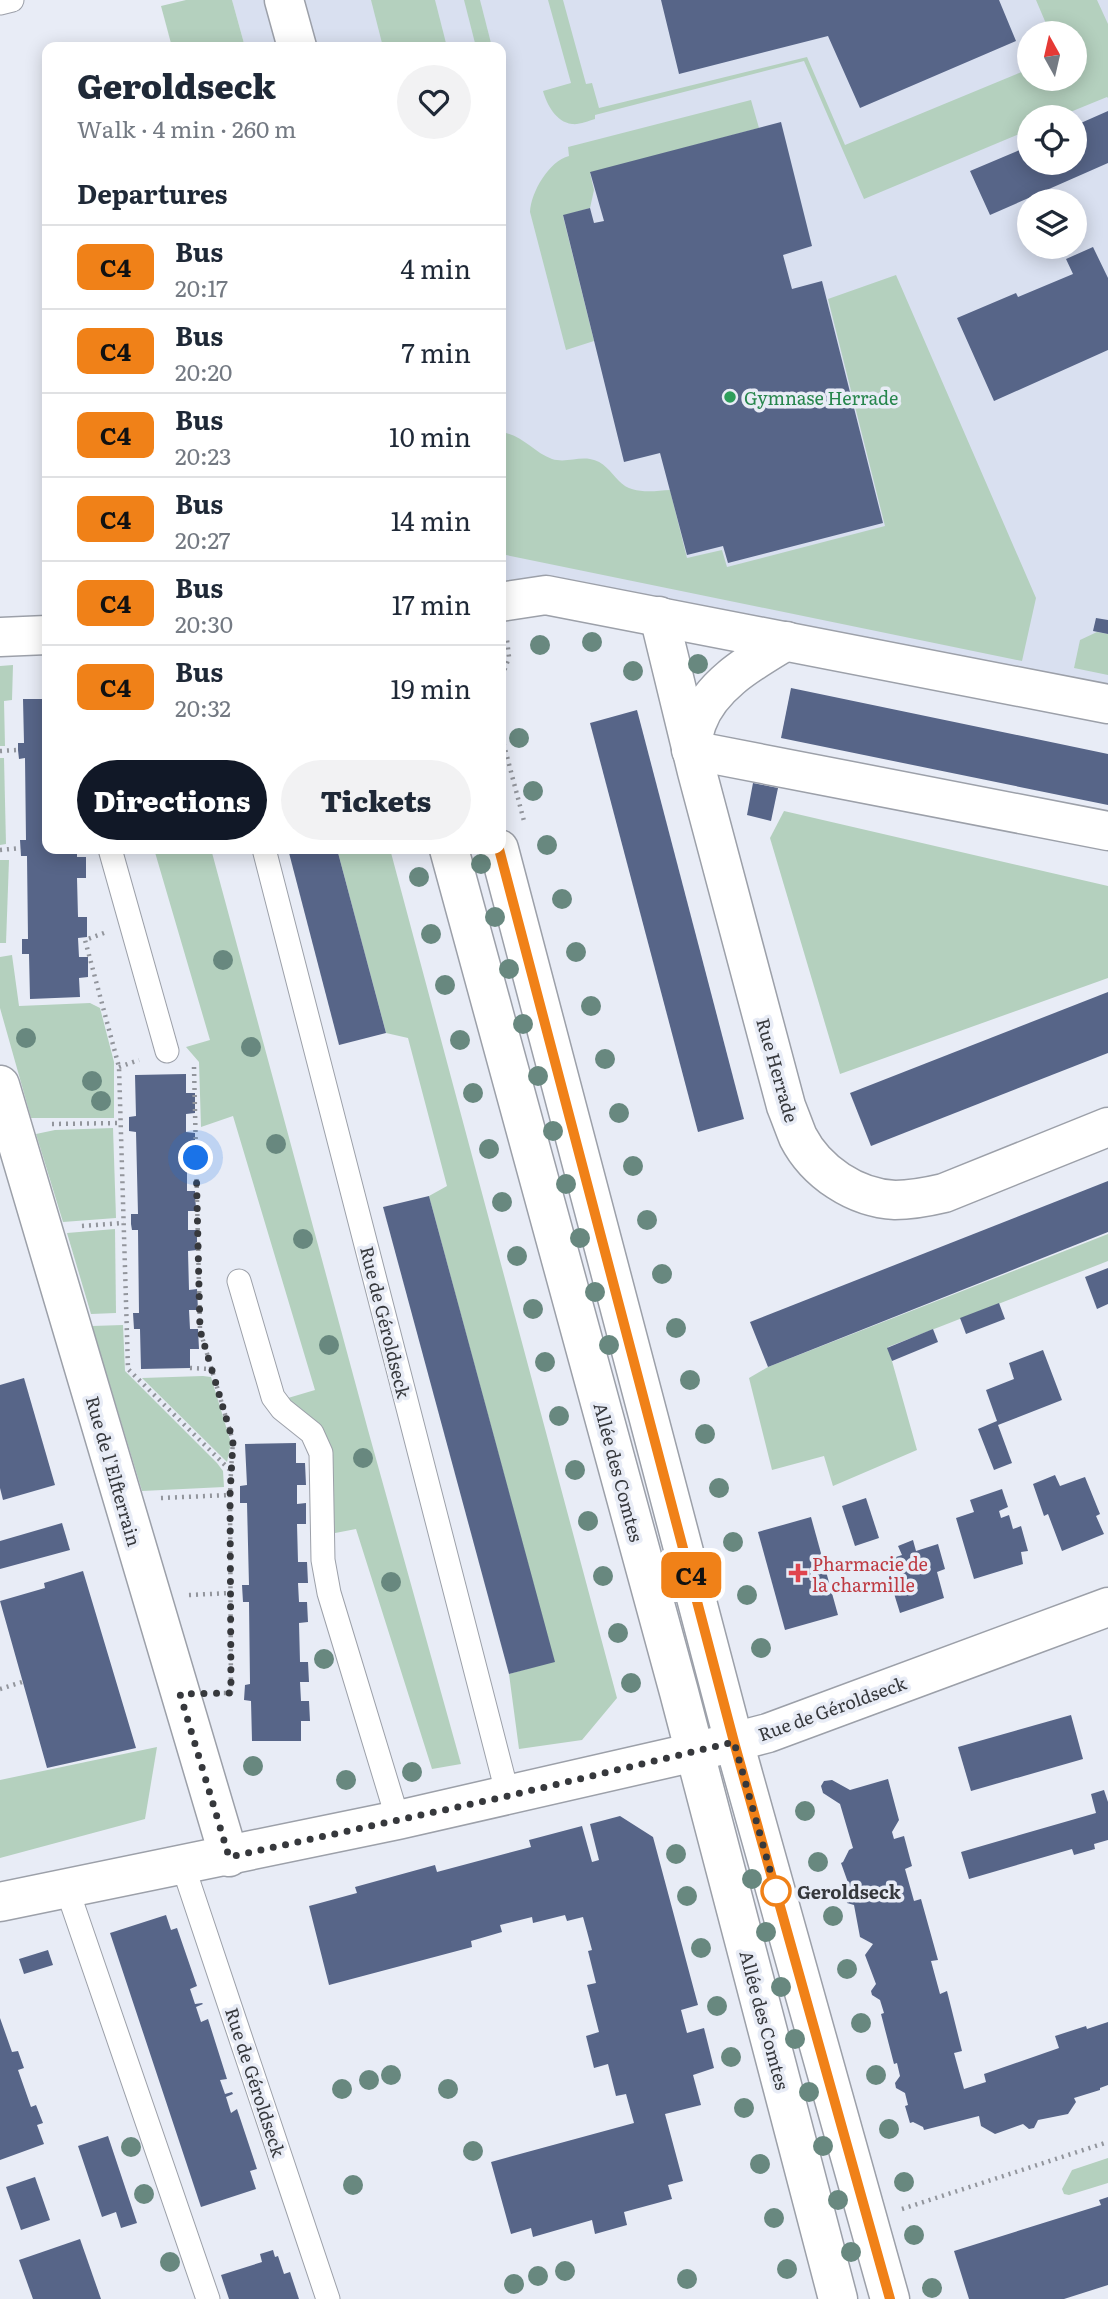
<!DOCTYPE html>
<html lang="en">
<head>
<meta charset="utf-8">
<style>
  body { margin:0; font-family:Literata,serif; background:#f2f2f3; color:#1f2937; height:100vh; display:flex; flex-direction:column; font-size:26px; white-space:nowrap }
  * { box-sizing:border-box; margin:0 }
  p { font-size:23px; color:#747a83 }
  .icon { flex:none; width:38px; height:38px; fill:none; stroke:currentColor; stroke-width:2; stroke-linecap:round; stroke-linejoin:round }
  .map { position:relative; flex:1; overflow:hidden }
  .sheet { position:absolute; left:42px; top:42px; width:464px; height:812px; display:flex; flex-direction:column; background:#fff; border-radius:14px; box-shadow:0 4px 18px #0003 }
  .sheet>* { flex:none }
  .badge { padding:0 14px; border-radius:10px; font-size:24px; line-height:46px }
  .needle { width:46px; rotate:352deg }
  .buttons { position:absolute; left:1017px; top:21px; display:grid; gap:14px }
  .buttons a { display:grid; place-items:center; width:70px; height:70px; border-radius:50%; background:#fff; box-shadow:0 4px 18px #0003; font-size:35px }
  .you { position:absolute; width:35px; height:35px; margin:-18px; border:5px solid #fff; border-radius:50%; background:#1a73e8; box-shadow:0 0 0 10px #1a73e833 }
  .map>.badge { position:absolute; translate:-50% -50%; box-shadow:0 0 0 4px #fff }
  h2 { padding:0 35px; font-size:26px; line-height:63px }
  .round { display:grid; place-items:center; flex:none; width:74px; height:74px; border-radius:37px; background:#f2f2f3 }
  .head { display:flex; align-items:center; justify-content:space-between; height:119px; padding:0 35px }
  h1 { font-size:33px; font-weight:800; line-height:52px }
  .cta { display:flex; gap:14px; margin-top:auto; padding:14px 35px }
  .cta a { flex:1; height:80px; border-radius:42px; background:#111827; color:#fff; font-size:28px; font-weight:800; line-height:80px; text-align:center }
  .cta a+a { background:#f2f2f3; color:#1f2937 }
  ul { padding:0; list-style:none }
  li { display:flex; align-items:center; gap:21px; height:84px; padding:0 35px; border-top:2px solid #e0e1e3 }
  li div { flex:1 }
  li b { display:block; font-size:26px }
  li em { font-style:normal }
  li .badge { min-width:77px; font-weight:700; text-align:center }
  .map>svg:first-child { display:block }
</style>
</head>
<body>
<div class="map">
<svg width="1108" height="2299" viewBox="0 0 1108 2299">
  <rect width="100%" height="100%" fill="#e8ecf6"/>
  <path fill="#d9e0f0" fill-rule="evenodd" d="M232,0h876v695l-607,-98 -1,-550h-255zM1029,33h45v46h-45zM1029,117h45v46h-45zM1029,201h45v46h-45z"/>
  <g fill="#b4d0be">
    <polygon points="186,0 232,0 245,47 172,47 161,6"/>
    <polygon points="371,0 435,0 447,47 383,47"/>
    <polygon points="464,0 480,0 492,47 476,47"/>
    <path d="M548,0h15l23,84 6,-1 7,25 208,-51 38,88 184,-76v10h45v-46h-24l-14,-33h61l11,24v74l-1,-1 -49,20h-29v13l-165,69 -60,-138 -209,54v4c-7,2 -16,6 -23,5 -16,-2 -25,-19 -29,-33l28,-8z"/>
    <path d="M751,100l8,28 -169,45 4,17 -4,18 -27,8 31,125 -28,9 -36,-138c1,-20 19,-51 39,-56l-1,-9z"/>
    <path d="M896,275l140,323 -14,63 -521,-107 -1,-122c22,2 33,20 52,27 13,4 25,-2 38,0 14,2 20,13 29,22 13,14 35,10 51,9l17,68 35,-8 5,17 158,-41 -57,-227z"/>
    <polygon points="1097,632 1108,634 1108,675 1074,668 1080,640"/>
    <polygon points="13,665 12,700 4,701 5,746 0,746 0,666"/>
    <polygon points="0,758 4,758 6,844 0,845"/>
    <polygon points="784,811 1108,886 1108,978 840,1074 770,838"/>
    <polygon points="154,849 211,849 368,1430 461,1764 432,1769 356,1529 330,1534 319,1427 288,1398 315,1390 233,1116 201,1127 199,1062 186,1047 210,1040"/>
    <polygon points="337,849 390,849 617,1698 582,1740 519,1749 509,1674 554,1661 429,1196 447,1186 408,1038 386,1033"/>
    <polygon points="0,860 9,860 6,943 0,943"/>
    <polygon points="12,955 19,1006 90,1003 100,1008 114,1062 114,1118 31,1118 0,1008 0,957"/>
    <polygon points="113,1128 116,1218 63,1222 36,1134 55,1130"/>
    <polygon points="115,1229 116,1313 91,1314 67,1233"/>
    <polygon points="1108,1234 1108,1261 888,1347 917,1450 833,1486 824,1456 772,1470 749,1378 768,1367"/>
    <polygon points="123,1325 125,1371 217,1463 223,1471 224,1487 142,1491 92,1326"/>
    <polygon points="203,1376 211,1377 231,1443 227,1462 142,1378"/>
    <polygon points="157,1747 145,1819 0,1858 0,1780"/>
    <polygon points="1108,2158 1108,2183 1069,2195 1064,2194 1062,2189 1072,2170"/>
  </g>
  <g fill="#576588">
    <polygon points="661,0 999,0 1016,41 860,108 828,36 679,74"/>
    <polygon points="1108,111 1108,163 990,215 970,171 1029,146 1029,163 1074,163 1074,126"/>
    <polygon points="781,122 812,246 783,255 792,289 822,281 883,523 728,563 723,546 687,555 660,453 624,462 563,215 590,208 594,223 604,221 590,172"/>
    <polygon points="1093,247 1108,278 1108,350 994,401 957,318 1016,293 1018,297 1073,274 1066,259"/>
    <polygon points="1096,618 1108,620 1108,634 1093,631"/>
    <polygon points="791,688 1108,754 1108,805 781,738"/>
    <polygon points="23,699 47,699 47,849 77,849 77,857 86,857 86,878 77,878 78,917 87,917 87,937 78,938 79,957 88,957 88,977 79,978 80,997 30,999 29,954 22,954 22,939 28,939 27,856 21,856 20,840 26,840 25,758 19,759 18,750 18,743 24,743"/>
    <polygon points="637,710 744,1119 698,1132 590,723"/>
    <polygon points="753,783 778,788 771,821 747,815"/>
    <polygon points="288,849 337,849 386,1033 339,1045"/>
    <polygon points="1108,992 1108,1053 871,1146 850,1093"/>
    <polygon points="186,1074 186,1093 195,1093 195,1113 186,1114 186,1132 195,1133 195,1152 187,1153 187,1191 195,1191 196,1211 188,1211 188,1230 197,1230 197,1250 188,1251 189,1290 197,1289 198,1310 189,1310 190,1329 198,1329 199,1349 190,1349 190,1368 141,1369 140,1329 134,1329 133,1313 139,1313 138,1230 132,1230 131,1224 131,1214 138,1214 136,1132 129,1131 129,1117 136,1116 135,1075"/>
    <polygon points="1108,1181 1108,1232 768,1367 750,1322"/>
    <polygon points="429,1196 555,1662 509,1674 383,1207"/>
    <polygon points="1108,1268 1108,1304 1097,1309 1085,1277"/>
    <polygon points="999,1303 1005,1319 966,1334 960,1318"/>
    <polygon points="933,1329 938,1342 892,1361 887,1348"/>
    <polygon points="1043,1350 1062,1400 998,1425 1012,1463 994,1470 978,1429 997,1421 986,1390 1014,1379 1009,1363"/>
    <polygon points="24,1378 55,1485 3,1500 0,1488 0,1385"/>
    <polygon points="296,1443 296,1463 305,1463 306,1485 297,1485 297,1504 306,1503 306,1524 297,1524 298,1562 307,1562 308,1583 298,1583 299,1602 307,1602 308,1622 299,1623 300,1662 308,1662 309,1682 300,1682 301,1701 309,1701 310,1721 301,1721 301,1741 252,1741 251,1701 244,1700 245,1685 250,1684 249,1602 243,1602 242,1585 249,1585 247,1503 240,1503 240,1486 247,1485 245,1444"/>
    <polygon points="1055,1475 1060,1486 1085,1477 1100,1514 1096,1516 1104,1534 1062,1551 1048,1514 1044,1516 1033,1484"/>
    <polygon points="1002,1489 1008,1507 999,1511 1001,1518 1009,1515 1013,1529 1021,1526 1028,1551 1021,1552 1023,1564 974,1579 956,1518 974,1512 970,1500"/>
    <polygon points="866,1498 879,1538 855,1546 842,1506"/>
    <polygon points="811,1517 838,1615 785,1630 758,1532"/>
    <polygon points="62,1523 70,1550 0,1569 0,1541"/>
    <polygon points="913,1540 916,1551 938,1544 945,1569 937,1572 944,1598 900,1613 884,1561 902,1555 898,1546"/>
    <polygon points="83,1571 136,1748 47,1768 0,1601 45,1588 44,1583"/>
    <polygon points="1071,1715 1083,1759 971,1791 958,1747"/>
    <polygon points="888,1779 899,1820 892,1832 894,1839 904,1836 912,1866 905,1869 914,1901 921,1899 938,1960 931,1961 940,1994 947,1991 962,2051 954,2053 964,2089 986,2082 984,2074 1059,2048 1055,2036 1086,2026 1087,2029 1108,2022 1108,2085 1100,2088 1100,2090 1074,2098 1076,2102 1068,2114 1038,2120 1034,2128 1029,2129 1023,2124 995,2134 981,2126 979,2116 924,2130 923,2127 913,2122 910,2123 905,2106 908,2105 905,2093 896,2088 895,2083 900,2076 897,2063 894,2064 881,2014 884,2013 880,2000 872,1995 871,1991 876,1984 865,1955 873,1944 860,1937 854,1905 847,1903 846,1898 851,1891 841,1863 843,1862 849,1850 853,1848 840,1804 823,1793 821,1786 824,1781 832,1780 850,1790"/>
    <polygon points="1104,1790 1108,1802 1108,1840 1094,1844 1095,1849 1074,1855 1072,1849 969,1879 961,1852 1096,1813 1091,1794"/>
    <polygon points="620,1816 653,1837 698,2005 681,2010 687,2033 704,2028 714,2068 693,2075 701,2105 665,2114 683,2181 668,2185 672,2199 624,2212 627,2225 595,2234 592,2220 533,2237 531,2228 511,2234 491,2162 634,2123 626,2094 616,2096 608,2064 594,2068 586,2036 599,2032 587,1985 596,1983 588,1951 592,1950 583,1917 567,1921 565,1915 533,1923 532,1917 500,1925 502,1932 471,1941 472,1947 329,1985 309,1906 357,1893 355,1887 435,1865 437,1872 531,1847 529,1840 582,1826 592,1862 599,1860 590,1824"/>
    <polygon points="166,1915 171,1930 177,1928 197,1986 190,1989 195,2004 202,2003 203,2004 196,2007 201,2022 208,2019 227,2079 220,2080 225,2094 232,2092 233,2094 226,2097 231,2113 237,2109 257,2169 250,2171 256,2189 201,2207 110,1933"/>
    <polygon points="48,1950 53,1965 24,1974 19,1959"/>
    <polygon points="0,2018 12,2052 18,2051 24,2068 18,2070 31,2107 36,2105 43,2123 37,2125 44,2144 0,2160"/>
    <polygon points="108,2136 137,2223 121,2228 116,2212 102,2217 78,2146"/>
    <polygon points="35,2177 50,2220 21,2230 6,2187"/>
    <polygon points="1108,2197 1108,2285 1064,2299 969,2299 954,2251 1101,2205 1099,2200"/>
    <polygon points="80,2239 101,2299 33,2299 19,2260"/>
    <polygon points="273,2250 275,2257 278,2256 284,2274 290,2272 299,2299 229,2299 221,2275 262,2262 260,2254"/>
  </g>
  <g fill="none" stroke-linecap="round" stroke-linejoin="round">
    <g stroke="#9ca0a9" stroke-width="25">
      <g id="service">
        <polyline points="0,3 12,0"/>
        <polyline points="110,849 167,1051"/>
        <polyline points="264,849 508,1796"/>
        <polyline points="239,1281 273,1397 282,1409 312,1433 321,1453 323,1560 329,1593 398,1820"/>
        <polyline points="183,1866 328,2299"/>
        <polyline points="67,1889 208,2299"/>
      </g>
    </g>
    <g stroke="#9ca0a9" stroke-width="41">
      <g id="minor">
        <polyline points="500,602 546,595 1108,704"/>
        <path d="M659,616l38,156 89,334c4,10 8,21 12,31 18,35 57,61 97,63 17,0 32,-3 49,-7l164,-66"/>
        <polyline points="0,637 47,635"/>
        <path d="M786,641c-33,20 -75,43 -89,82 -3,8 -4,18 -6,27l417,81"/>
        <polyline points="0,1085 229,1857"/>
        <polyline points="0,1902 398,1820 695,1752 768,1733 1108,1607"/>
      </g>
    </g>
    <g stroke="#9ca0a9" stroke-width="41">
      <g id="tertiary">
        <polyline points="284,0 297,47"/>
        <polyline points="449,849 679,1692 838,2299"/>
        <polyline points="499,849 734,1742 890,2299"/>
      </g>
    </g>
    <g stroke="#92959c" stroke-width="4.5" stroke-dasharray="2 5" stroke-linecap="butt">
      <polyline points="500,683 509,657 507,640"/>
      <polyline points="500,730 524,821"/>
      <polyline points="0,751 18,750"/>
      <polyline points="0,850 21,848"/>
      <polyline points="104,933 85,940 119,1067 128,1369 231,1471 230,1495 231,1693 218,1693"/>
      <polyline points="119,1067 139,1060"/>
      <polyline points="194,1067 200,1330 233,1441 231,1471"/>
      <polyline points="52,1124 121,1123"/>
      <polyline points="82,1226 124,1223"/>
      <polyline points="190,1368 212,1369"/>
      <polyline points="161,1498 230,1495"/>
      <polyline points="189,1595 230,1593"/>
      <polyline points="0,1689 22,1682"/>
      <polyline points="902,2209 1108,2142"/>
    </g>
    <use href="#service" stroke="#fff" stroke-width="23"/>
    <use href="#minor" stroke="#fff" stroke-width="38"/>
    <use href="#tertiary" stroke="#fff" stroke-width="38"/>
  </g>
  <g fill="#68887f">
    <circle cx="592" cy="642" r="10"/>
    <circle cx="540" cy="645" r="10"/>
    <circle cx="698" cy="664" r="10"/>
    <circle cx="633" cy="671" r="10"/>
    <circle cx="519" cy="738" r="10"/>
    <circle cx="533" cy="791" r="10"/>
    <circle cx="547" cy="845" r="10"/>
    <circle cx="481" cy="864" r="10"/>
    <circle cx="419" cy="877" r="10"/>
    <circle cx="562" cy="899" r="10"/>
    <circle cx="495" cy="917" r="10"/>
    <circle cx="431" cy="934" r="10"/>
    <circle cx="576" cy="952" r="10"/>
    <circle cx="223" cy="960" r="10"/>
    <circle cx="509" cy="969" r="10"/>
    <circle cx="445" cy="985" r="10"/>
    <circle cx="591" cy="1006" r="10"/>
    <circle cx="523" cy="1024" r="10"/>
    <circle cx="26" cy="1038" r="10"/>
    <circle cx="460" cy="1040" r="10"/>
    <circle cx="251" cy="1047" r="10"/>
    <circle cx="605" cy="1059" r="10"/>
    <circle cx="538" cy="1076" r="10"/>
    <circle cx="92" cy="1081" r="10"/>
    <circle cx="473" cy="1093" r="10"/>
    <circle cx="101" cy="1101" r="10"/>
    <circle cx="619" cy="1113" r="10"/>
    <circle cx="553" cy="1131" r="10"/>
    <circle cx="276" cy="1144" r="10"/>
    <circle cx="489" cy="1149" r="10"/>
    <circle cx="633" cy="1166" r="10"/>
    <circle cx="566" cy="1184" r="10"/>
    <circle cx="502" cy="1202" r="10"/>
    <circle cx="647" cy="1220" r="10"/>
    <circle cx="580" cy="1238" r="10"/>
    <circle cx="303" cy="1239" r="10"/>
    <circle cx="517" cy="1256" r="10"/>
    <circle cx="662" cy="1274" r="10"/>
    <circle cx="595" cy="1292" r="10"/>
    <circle cx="533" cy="1309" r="10"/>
    <circle cx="676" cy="1328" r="10"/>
    <circle cx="329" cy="1345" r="10"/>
    <circle cx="609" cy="1345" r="10"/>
    <circle cx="545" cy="1362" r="10"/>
    <circle cx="690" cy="1380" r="10"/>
    <circle cx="559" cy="1416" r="10"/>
    <circle cx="705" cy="1434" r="10"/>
    <circle cx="363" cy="1458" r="10"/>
    <circle cx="575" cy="1470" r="10"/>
    <circle cx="719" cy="1488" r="10"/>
    <circle cx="588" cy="1521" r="10"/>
    <circle cx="733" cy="1542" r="10"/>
    <circle cx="603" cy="1576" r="10"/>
    <circle cx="391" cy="1582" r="10"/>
    <circle cx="747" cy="1595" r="10"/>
    <circle cx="618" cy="1633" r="10"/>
    <circle cx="761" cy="1648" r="10"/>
    <circle cx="324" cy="1659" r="10"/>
    <circle cx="631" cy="1683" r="10"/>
    <circle cx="253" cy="1766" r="10"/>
    <circle cx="412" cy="1772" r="10"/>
    <circle cx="346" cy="1780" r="10"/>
    <circle cx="805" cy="1811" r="10"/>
    <circle cx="676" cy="1854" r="10"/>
    <circle cx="818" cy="1862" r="10"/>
    <circle cx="752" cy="1879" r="10"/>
    <circle cx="687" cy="1896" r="10"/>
    <circle cx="833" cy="1916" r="10"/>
    <circle cx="766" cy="1932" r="10"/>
    <circle cx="701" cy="1948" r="10"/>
    <circle cx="847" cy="1969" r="10"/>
    <circle cx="781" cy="1987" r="10"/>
    <circle cx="717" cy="2006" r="10"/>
    <circle cx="861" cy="2023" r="10"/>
    <circle cx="795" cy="2039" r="10"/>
    <circle cx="731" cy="2057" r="10"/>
    <circle cx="391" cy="2075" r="10"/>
    <circle cx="876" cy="2075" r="10"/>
    <circle cx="369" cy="2080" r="10"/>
    <circle cx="342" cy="2089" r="10"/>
    <circle cx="448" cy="2089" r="10"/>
    <circle cx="809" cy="2092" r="10"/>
    <circle cx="744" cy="2108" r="10"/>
    <circle cx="889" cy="2129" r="10"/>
    <circle cx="823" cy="2146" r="10"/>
    <circle cx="131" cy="2147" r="10"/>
    <circle cx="473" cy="2151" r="10"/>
    <circle cx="760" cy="2164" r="10"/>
    <circle cx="904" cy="2182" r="10"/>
    <circle cx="353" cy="2185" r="10"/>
    <circle cx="144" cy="2194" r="10"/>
    <circle cx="838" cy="2200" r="10"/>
    <circle cx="774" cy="2218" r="10"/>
    <circle cx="914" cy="2235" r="10"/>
    <circle cx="851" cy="2252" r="10"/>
    <circle cx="170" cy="2262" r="10"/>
    <circle cx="787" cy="2269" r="10"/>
    <circle cx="565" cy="2271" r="10"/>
    <circle cx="538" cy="2276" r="10"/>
    <circle cx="687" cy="2279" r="10"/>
    <circle cx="514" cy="2284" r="10"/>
    <circle cx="932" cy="2288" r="10"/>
  </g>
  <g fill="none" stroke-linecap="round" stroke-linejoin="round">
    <g stroke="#fff" stroke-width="16">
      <polyline id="line" points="499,849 734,1742 890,2299"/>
    </g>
    <use href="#line" stroke="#f08118" stroke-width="10"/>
    <polyline stroke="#36383c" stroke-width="7" stroke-dasharray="0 12.6" points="196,1158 200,1330 233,1441 230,1495 231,1693 180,1694 229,1857 508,1796 734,1742 776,1891"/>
  </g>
  <circle fill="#2e9e5b" stroke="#e8ecf6" stroke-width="2.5" cx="730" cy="397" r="7"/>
  <path fill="#e0444e" stroke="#e8ecf6" stroke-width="2.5" d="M794.5 1562.5h7v7h7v7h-7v7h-7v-7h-7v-7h7z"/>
  <circle fill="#fff" stroke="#f08118" stroke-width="3.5" cx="776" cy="1891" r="14"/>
  <g text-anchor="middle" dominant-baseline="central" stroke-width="7" stroke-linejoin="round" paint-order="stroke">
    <g font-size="18" fill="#27864d" stroke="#e8ecf6" text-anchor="start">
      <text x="744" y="397">Gymnase Herrade</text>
    </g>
    <g font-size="18" fill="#36383c" stroke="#e8ecf6">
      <text transform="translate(778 1070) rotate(74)">Rue Herrade</text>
      <text transform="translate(386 1322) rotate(76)">Rue de Géroldseck</text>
      <text transform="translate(114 1471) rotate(74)">Rue de l'Elfterrain</text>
      <text transform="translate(619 1472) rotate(75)">Allée des Comtes</text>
      <text transform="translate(832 1708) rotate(-20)">Rue de Géroldseck</text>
      <text transform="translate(765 2020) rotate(75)">Allée des Comtes</text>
      <text transform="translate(256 2082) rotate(72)">Rue de Géroldseck</text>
    </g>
    <g font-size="18" fill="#be3a42" stroke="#e8ecf6" text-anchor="start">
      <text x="812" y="1563">Pharmacie de<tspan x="812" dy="21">la charmille</tspan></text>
    </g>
    <g font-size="18" font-weight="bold" fill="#36383c" stroke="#e8ecf6" text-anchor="start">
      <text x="797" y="1891">Geroldseck</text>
    </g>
  </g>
</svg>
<div class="buttons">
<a><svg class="needle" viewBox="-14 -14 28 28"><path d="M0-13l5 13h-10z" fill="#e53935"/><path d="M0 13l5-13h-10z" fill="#747a83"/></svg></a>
<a><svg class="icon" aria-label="locate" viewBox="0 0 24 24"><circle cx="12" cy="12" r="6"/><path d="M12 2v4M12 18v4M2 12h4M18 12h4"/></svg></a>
<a><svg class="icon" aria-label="layers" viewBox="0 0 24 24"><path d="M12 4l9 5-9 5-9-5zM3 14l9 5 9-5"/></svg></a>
</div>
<div class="you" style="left:196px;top:1158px"></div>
<b class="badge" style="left:691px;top:1575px;background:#f08118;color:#111">C4</b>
<section class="sheet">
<div class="head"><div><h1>Geroldseck</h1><p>Walk · 4 min · 260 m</p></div><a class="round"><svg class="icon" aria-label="heart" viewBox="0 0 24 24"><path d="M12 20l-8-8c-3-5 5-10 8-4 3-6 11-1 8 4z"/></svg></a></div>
<h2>Departures</h2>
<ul>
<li><span class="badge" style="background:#f08118;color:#111">C4</span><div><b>Bus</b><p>20:17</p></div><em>4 min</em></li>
<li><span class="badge" style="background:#f08118;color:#111">C4</span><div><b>Bus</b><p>20:20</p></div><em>7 min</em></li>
<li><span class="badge" style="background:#f08118;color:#111">C4</span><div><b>Bus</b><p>20:23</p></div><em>10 min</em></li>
<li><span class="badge" style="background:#f08118;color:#111">C4</span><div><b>Bus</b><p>20:27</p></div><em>14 min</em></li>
<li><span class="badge" style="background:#f08118;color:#111">C4</span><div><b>Bus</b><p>20:30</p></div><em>17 min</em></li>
<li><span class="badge" style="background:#f08118;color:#111">C4</span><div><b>Bus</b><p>20:32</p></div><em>19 min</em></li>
</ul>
<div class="cta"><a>Directions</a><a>Tickets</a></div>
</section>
</div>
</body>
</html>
